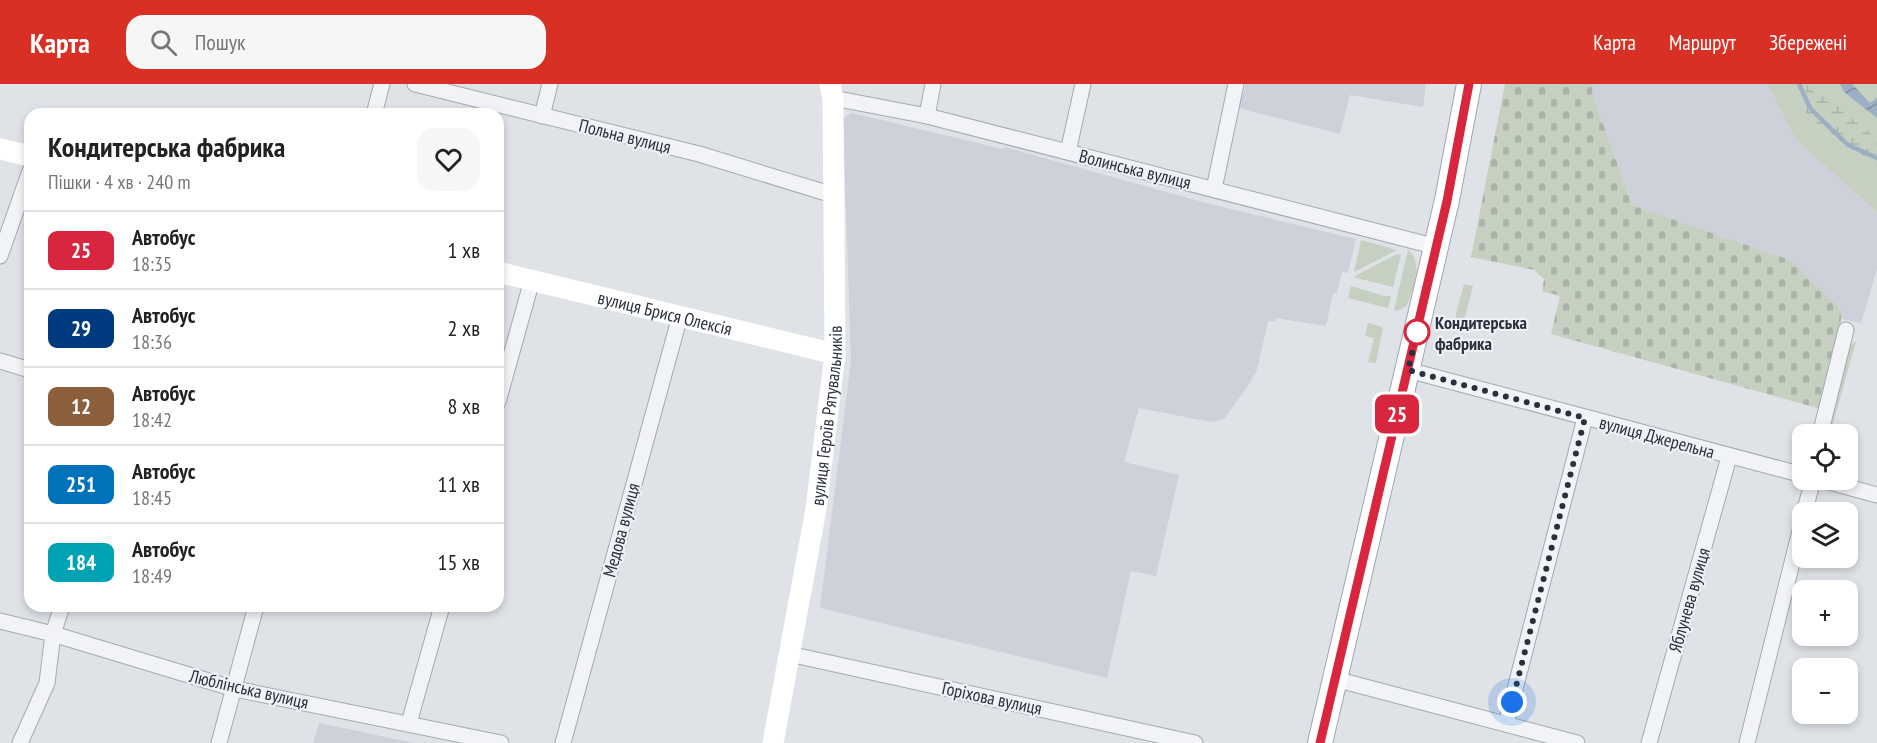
<!DOCTYPE html>
<html lang="uk">
<head>
<meta charset="utf-8">
<style>
  body { margin:0; font-family:"PT Sans Narrow",sans-serif; background:#f6f6f6; color:#222; height:100vh; display:flex; flex-direction:column; font-size:22px; white-space:nowrap }
  * { box-sizing:border-box; margin:0 }
  p { font-size:20px; color:#767676 }
  .icon { flex:none; width:33px; height:33px; fill:none; stroke:currentColor; stroke-width:2; stroke-linecap:round; stroke-linejoin:round }
  .map { position:relative; flex:1; overflow:hidden }
  .panel { position:absolute; left:24px; top:24px; width:480px; height:504px; display:flex; flex-direction:column; background:#fff; border-radius:18px; box-shadow:0 3px 9px #0003 }
  .panel>* { flex:none }
  .badge { padding:0 12px; border-radius:9px; font-size:21px; line-height:39px }
  .tools { position:absolute; left:1792px; top:340px; display:grid; gap:12px }
  .tools a { display:grid; place-items:center; width:66px; height:66px; border-radius:12px; background:#fff; box-shadow:0 3px 9px #0003; font-size:30px }
  .you { position:absolute; width:30px; height:30px; margin:-15px; border:4px solid #fff; border-radius:50%; background:#1a73e8; box-shadow:0 0 0 9px #1a73e833 }
  .map>.badge { position:absolute; translate:-50% -50%; box-shadow:0 0 0 3px #fff }
  .round { display:grid; place-items:center; flex:none; width:63px; height:63px; border-radius:18px; background:#f6f6f6 }
  .headline { display:flex; align-items:center; justify-content:space-between; height:102px; padding:0 24px }
  h1 { font-size:28px; font-weight:700; line-height:45px }
  ul { padding:0; list-style:none }
  li { display:flex; align-items:center; gap:18px; height:78px; padding:0 24px; border-top:2px solid #e0e0e0 }
  li div { flex:1 }
  li b { display:block; font-size:22px }
  li em { font-style:normal }
  li .badge { min-width:66px; font-weight:700; text-align:center }
  header { display:flex; align-items:center; gap:36px; box-sizing:border-box; height:84px; padding:0 30px; background:#d93025; color:#fff }
  header strong { font-size:28px }
  nav { display:flex; gap:33px; margin-inline-start:auto; font-size:21px }
  .search { width:420px; height:54px; background:#f6f6f6; display:flex; align-items:center; gap:15px; box-sizing:border-box; padding:0 21px; border-radius:18px; color:#767676; font-size:22px }
  .map>svg:first-child { display:block }
</style>
</head>
<body>
<header>
<strong>Карта</strong>
<div class="search"><svg class="icon" aria-label="search" viewBox="0 0 24 24"><circle cx="10" cy="10" r="6"/><path d="M15 15l6 6"/></svg>Пошук</div>
<nav><a>Карта</a><a>Маршрут</a><a>Збережені</a></nav>
</header>
<div class="map">
<svg width="1877" height="659" viewBox="0 0 1877 659">
  <defs>
    <pattern id="wetland-marsh" width="20" height="14" patternUnits="userSpaceOnUse" patternTransform="scale(1.5)"><rect width="20" height="14" fill="#c5d0c1"/><path d="M1 5h8M5 5V1M11 12h8M15 12V8" fill="none" stroke="#a9b3a7"/></pattern>
    <pattern id="cemetery-stones" width="16" height="16" patternUnits="userSpaceOnUse" patternTransform="scale(1.5)"><rect width="16" height="16" fill="#c5d0c1"/><path d="M2 7V4a2 2 0 0 1 4 0v3zM10 15v-3a2 2 0 0 1 4 0v3z" fill="#a9b3a7"/></pattern>
    <pattern id="water-waves" width="16" height="10" patternUnits="userSpaceOnUse" patternTransform="scale(1.5)"><rect width="16" height="10" fill="#9dafc4"/><path d="M0 5q4-4 8 0t8 0" fill="none" stroke="#808fa0"/></pattern>
  </defs>
  <rect width="100%" height="100%" fill="#dfe2e7"/>
  <g fill="#ced1d9">
    <polygon points="1246,0 1426,0 1423,23 1350,11 1340,50 1239,24"/>
    <polygon points="1593,0 1767,0 1796,56 1877,128 1877,185 1861,239 1842,235 1843,227 1790,176 1632,121 1592,9"/>
    <polygon points="852,29 1003,65 1004,63 1210,120 1356,155 1348,189 1342,188 1337,209 1334,209 1332,213 1326,242 1276,234 1276,237 1268,237 1257,286 1248,302 1224,335 1211,338 1139,324 1124,378 1179,391 1156,492 1131,487 1107,594 820,524 851,277 843,34"/>
    <polygon points="319,639 414,659 313,659"/>
  </g>
  <g fill="#c5d0c1">
    <path d="M1767,0h23c18,46 49,57 87,82v46l-81,-72z"/>
    <polygon points="1820,0 1877,0 1877,55 1843,27"/>
    <polygon points="1361,156 1397,166 1354,188"/>
    <path d="M1408,166c16,12 5,39 -1,55l-9,6 -4,-1z"/>
    <polygon points="1397,170 1401,171 1393,203 1353,193"/>
    <polygon points="1464,200 1473,202 1462,244 1453,242"/>
    <polygon points="1351,202 1384,212 1391,212 1388,224 1348,214"/>
    <polygon points="1368,239 1383,243 1376,279 1368,278 1374,254 1365,252"/>
    <polygon points="1856,257 1830,351 1825,351 1848,264"/>
  </g>
  <path fill="url(#wetland-marsh)" d="M1790,0h30l23,27 34,28v27c-38,-25 -69,-36 -87,-82z"/>
  <polygon fill="url(#cemetery-stones)" points="1505,0 1593,0 1592,9 1632,121 1790,176 1843,227 1821,325 1551,250 1560,212 1542,207 1544,195 1534,186 1471,173"/>
  <polygon fill="url(#water-waves)" points="1840,0 1852,0 1870,19 1877,14 1877,10 1877,34 1844,8"/>
  <g fill="none" stroke-linecap="round" stroke-linejoin="round">
    <polyline stroke="#9dafc4" stroke-width="4.5" points="1799,0 1810,24 1821,35 1848,61 1877,74"/>
    <g stroke="#a5a9b1" stroke-width="17">
      <g id="street">
        <polyline points="415,0 699,70 833,111"/>
        <polyline points="833,14 927,32 1437,163"/>
        <polyline points="374,30 382,0"/>
        <polyline points="542,32 550,0"/>
        <polyline points="927,32 933,0"/>
        <polyline points="1068,68 1083,0"/>
        <polyline points="1214,105 1236,0"/>
        <polyline points="0,172 30,87"/>
        <polyline points="0,277 30,286"/>
        <polyline points="1408,286 1803,391"/>
        <polyline points="498,318 532,196"/>
        <polyline points="1820,351 1846,246"/>
        <polyline points="1822,396 1877,411"/>
        <polyline points="1804,429 1813,396"/>
        <polyline points="0,537 53,550 235,605 501,659"/>
        <polyline points="789,570 1195,659"/>
        <polyline points="1335,595 1577,659"/>
        <polyline points="409,639 442,522"/>
        <polyline points="1506,640 1585,334"/>
        <polyline points="20,659 47,599 53,550 62,522"/>
        <polyline points="219,659 256,522"/>
        <polyline points="563,659 680,232"/>
        <polyline points="1649,659 1729,373"/>
        <polyline points="1747,659 1803,435"/>
      </g>
    </g>
    <g stroke="#a0a6b2" stroke-width="26">
      <polyline id="primary" points="1320,659 1447,116 1469,0"/>
    </g>
    <use href="#street" stroke="#f2f3f6" stroke-width="15"/>
    <g stroke="#fff" stroke-width="21">
      <polyline points="0,65 30,72"/>
      <path id="s1" d="M498,188l337,82"/>
      <path id="s2" d="M773,659l43,-234 19,-155 -2,-256 -3,-14"/>
    </g>
    <use href="#primary" stroke="#fff" stroke-width="24"/>
  </g>
  <g fill="none" stroke-linecap="round" stroke-linejoin="round">
    <g stroke="#fff" stroke-width="14">
      <polyline id="line" points="1320,659 1447,117 1469,0"/>
    </g>
    <use href="#line" stroke="#d7263d" stroke-width="9"/>
    <polyline stroke="#2a303d" stroke-width="6" stroke-dasharray="0 10.8" points="1417,248 1408,286 1585,334 1512,618"/>
  </g>
  <circle fill="#fff" stroke="#d7263d" stroke-width="3" cx="1417" cy="248" r="12"/>
  <g text-anchor="middle" dominant-baseline="central" stroke-width="4.5" stroke-linejoin="round" paint-order="stroke">
    <g font-size="18" fill="#2a303d" stroke="#eff1f5">
      <text transform="translate(625 52) rotate(14)">Польна вулиця</text>
      <text transform="translate(1135 85) rotate(14)">Волинська вулиця</text>
      <text stroke="none"><textPath href="#s1" startOffset="172">вулиця Брися Олексія</textPath></text>
      <text stroke="none"><textPath href="#s2" startOffset="332">вулиця Героїв Рятувальників</textPath></text>
      <text transform="translate(1657 353) rotate(15)">вулиця Джерельна</text>
      <text transform="translate(621 446) rotate(-75)">Медова вулиця</text>
      <text transform="translate(1689 516) rotate(-74)">Яблунева вулиця</text>
      <text transform="translate(249 605) rotate(13)">Люблінська вулиця</text>
      <text transform="translate(992 614) rotate(12)">Горіхова вулиця</text>
    </g>
    <g font-size="18" font-weight="bold" fill="#2a303d" stroke="#eff1f5" text-anchor="start">
      <text x="1435" y="238">Кондитерська<tspan x="1435" dy="21">фабрика</tspan></text>
    </g>
  </g>
</svg>
<div class="tools">
<a><svg class="icon" aria-label="locate" viewBox="0 0 24 24"><circle cx="12" cy="12" r="6"/><path d="M12 2v4M12 18v4M2 12h4M18 12h4"/></svg></a>
<a><svg class="icon" aria-label="layers" viewBox="0 0 24 24"><path d="M12 4l9 5-9 5-9-5zM3 14l9 5 9-5"/></svg></a>
<a>+</a>
<a>−</a>
</div>
<div class="you" style="left:1512px;top:618px"></div>
<b class="badge" style="left:1397px;top:330px;background:#d7263d;color:#fff">25</b>
<section class="panel">
<div class="headline"><div><h1>Кондитерська фабрика</h1><p>Пішки · 4 хв · 240 m</p></div><a class="round"><svg class="icon" aria-label="heart" viewBox="0 0 24 24"><path d="M12 20l-8-8c-3-5 5-10 8-4 3-6 11-1 8 4z"/></svg></a></div>
<ul>
<li><span class="badge" style="background:#d7263d;color:#fff">25</span><div><b>Автобус</b><p>18:35</p></div><em>1 хв</em></li>
<li><span class="badge" style="background:#003b80;color:#fff">29</span><div><b>Автобус</b><p>18:36</p></div><em>2 хв</em></li>
<li><span class="badge" style="background:#8b5e3c;color:#fff">12</span><div><b>Автобус</b><p>18:42</p></div><em>8 хв</em></li>
<li><span class="badge" style="background:#0072bc;color:#fff">251</span><div><b>Автобус</b><p>18:45</p></div><em>11 хв</em></li>
<li><span class="badge" style="background:#00a3b4;color:#fff">184</span><div><b>Автобус</b><p>18:49</p></div><em>15 хв</em></li>
</ul>
</section>
</div>
</body>
</html>
